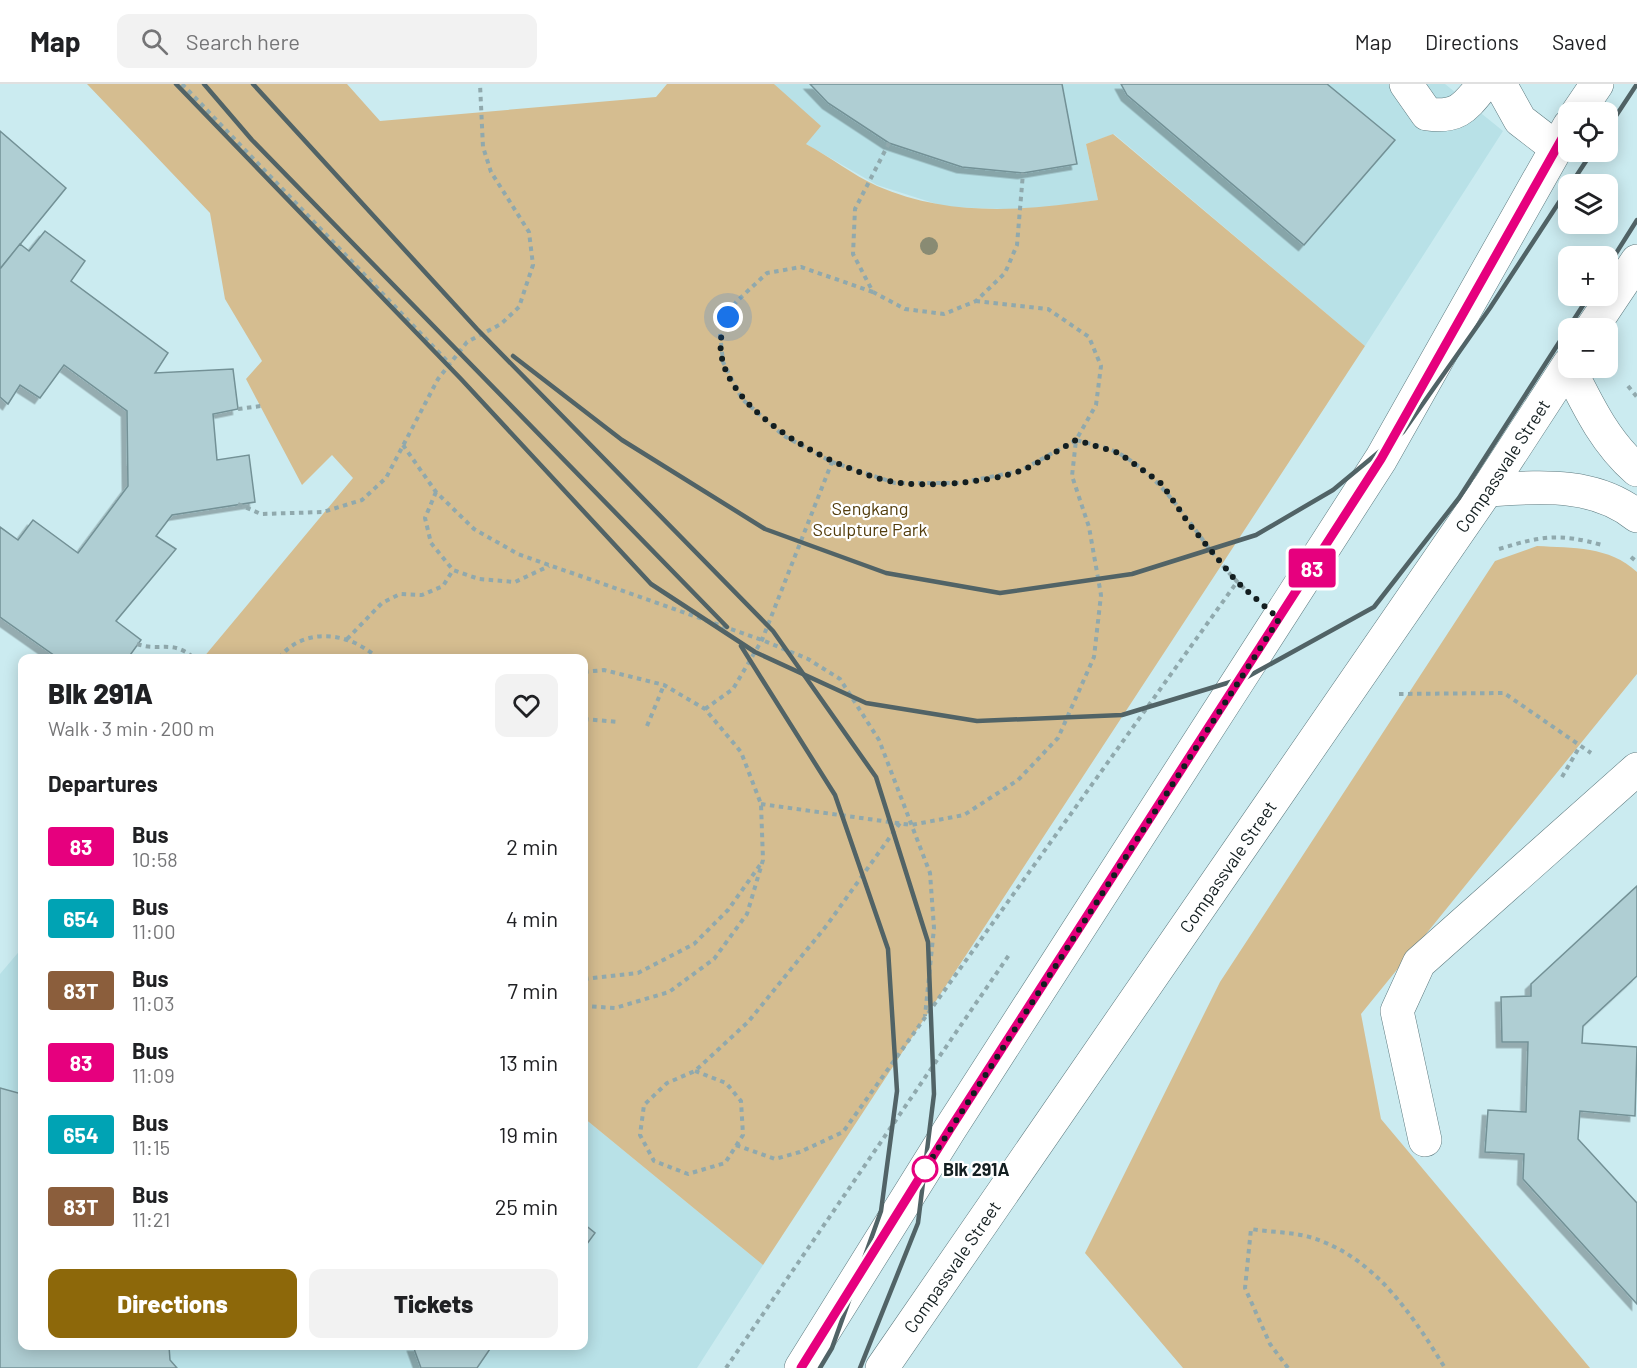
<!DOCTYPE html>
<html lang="en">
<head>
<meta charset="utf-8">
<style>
  body { margin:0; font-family:Barlow,sans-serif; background:#f2f2f2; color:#202124; height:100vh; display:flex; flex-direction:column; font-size:22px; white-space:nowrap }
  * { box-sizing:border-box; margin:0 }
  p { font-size:20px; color:#757577 }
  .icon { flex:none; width:33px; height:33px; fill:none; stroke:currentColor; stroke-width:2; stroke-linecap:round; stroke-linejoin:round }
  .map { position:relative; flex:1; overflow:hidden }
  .drawer { position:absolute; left:18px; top:570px; width:570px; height:696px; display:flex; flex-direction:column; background:#fff; border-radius:12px; box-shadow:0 3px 15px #0003 }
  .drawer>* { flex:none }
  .badge { padding:0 12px; border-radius:4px; font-size:21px; line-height:39px }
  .controls { position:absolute; left:1558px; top:18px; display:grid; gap:12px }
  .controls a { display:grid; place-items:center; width:60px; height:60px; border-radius:12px; background:#fff; box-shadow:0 3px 15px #0003; font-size:30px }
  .you { position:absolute; width:30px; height:30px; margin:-15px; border:4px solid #fff; border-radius:50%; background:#1a73e8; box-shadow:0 0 0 9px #1a73e833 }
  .map>.badge { position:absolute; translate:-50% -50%; box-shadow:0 0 0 3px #fff }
  h2 { padding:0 30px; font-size:22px; line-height:54px }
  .round { display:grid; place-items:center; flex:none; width:63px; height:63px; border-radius:12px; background:#f2f2f2 }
  .summary { display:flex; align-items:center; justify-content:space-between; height:102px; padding:0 30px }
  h1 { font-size:28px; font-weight:800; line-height:45px }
  .button { display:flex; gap:12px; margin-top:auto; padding:12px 30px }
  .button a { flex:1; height:69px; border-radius:12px; background:#8d680a; color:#fff; font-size:24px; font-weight:800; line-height:69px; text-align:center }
  .button a+a { background:#f2f2f2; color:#202124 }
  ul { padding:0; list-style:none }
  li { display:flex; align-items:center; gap:18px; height:72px; padding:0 30px }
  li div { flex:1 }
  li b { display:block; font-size:22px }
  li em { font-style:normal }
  li .badge { min-width:66px; font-weight:700; text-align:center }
  header { display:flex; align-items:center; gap:36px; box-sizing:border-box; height:84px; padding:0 30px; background:#fff; border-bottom:2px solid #e0e0e0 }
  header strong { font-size:28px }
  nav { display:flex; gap:33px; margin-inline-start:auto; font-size:21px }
  .search { width:420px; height:54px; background:#f2f2f2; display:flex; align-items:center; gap:15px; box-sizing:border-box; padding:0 21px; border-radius:12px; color:#757577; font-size:22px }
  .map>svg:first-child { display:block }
</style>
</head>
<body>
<header>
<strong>Map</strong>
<div class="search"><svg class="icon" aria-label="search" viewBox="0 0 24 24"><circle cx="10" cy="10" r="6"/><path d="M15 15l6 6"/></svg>Search here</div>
<nav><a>Map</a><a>Directions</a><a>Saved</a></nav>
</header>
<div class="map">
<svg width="1637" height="1284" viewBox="0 0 1637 1284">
  <defs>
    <filter id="shadow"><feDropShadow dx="-5.5" dy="5.5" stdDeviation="0" flood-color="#0004"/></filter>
  </defs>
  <rect width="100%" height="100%" fill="#cbebf0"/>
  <g fill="#b8e1e7">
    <polygon points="774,0 1445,0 1503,47 1365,262 1114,50 1086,60 1098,116 1032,126 946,123 877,101 806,60"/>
    <polygon points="22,864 22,1262 584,1262 584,1034 763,1181 697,1284 0,1284 0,890"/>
  </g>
  <g fill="#d5bd90">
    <path d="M87,0h260l33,37 276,-24 11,-13h107l47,42 -15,18c24,13 47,31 71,42 71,31 146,25 221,14l-12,-56 27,-10 252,212 -602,919 -179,-147v-460h-381l150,-180 -21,-23 -30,30 -56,-106 16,-18 -37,-62 -15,-86z"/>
    <path d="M1537,462c36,2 72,0 100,26v102l-276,340 20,105 209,249h-407l-98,-115 135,-271 275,-421z"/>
  </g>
  <g fill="#afced3" stroke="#739196" stroke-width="1.5" filter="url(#shadow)">
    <polygon points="810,0 1062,0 1077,80 1023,89 962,83 889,59 828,19"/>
    <polygon points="1121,0 1327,0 1395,56 1304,161 1127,11"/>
    <polygon points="0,47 66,104 0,185"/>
    <polygon points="45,147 85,177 71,197 168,269 155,289 233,285 238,325 213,330 217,376 249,371 255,418 172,431 156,452 176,465 116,537 141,556 128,574 58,574 0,533 0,443 18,456 33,436 78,469 128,402 127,327 64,281 40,314 20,301 8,320 0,313 0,185 20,160 29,167"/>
    <polygon points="1637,802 1637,892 1583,942 1582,959 1637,963 1635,1032 1580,1027 1578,1055 1637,1119 1637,1220 1523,1095 1524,1070 1485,1068 1488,1026 1526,1028 1528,958 1502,958 1501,913 1531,912 1531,900"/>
    <polygon points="0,1004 22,1010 22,1262 169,1262 170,1276 177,1284 0,1284"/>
    <polygon points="584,1140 595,1149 584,1164"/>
    <polygon points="413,1262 492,1262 477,1284 421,1284"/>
  </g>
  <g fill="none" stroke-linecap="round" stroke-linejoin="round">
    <g stroke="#5d7a7f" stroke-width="34">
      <g id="minor">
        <path d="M1406,0l21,30c32,4 38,-7 57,-30"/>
        <polyline points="1500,0 1520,36 1555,63"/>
        <polyline points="1578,28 1597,0"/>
        <polyline points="1592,244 1637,177"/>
        <path d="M1569,284c19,38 36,74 68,102"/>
        <path d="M1487,406c51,-3 107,-9 150,26"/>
        <polyline points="1425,1056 1397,927 1419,879 1637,685"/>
        <polyline points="801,1284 950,1045 1381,375 1569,42"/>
        <path id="s1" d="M882,1284l605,-878 82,-126"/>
      </g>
    </g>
    <g stroke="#90a9ad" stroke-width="4" stroke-dasharray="4.5 4.5" stroke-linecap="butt">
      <polyline points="182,0 450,280"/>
      <polyline points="889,59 855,125 853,170 873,208 905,225 944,230 976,217 1005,189 1017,161 1023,89"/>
      <polyline points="873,208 801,183 767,189 736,218 720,249 723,278 742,315 784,352 832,378 895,399 959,399 1020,387 1076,356 1096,321 1101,282 1089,253 1048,225 976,217"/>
      <polyline points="1628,302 1637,313"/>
      <polyline points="238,325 261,322"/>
      <polyline points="403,361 436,408 474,445 518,470 762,556 808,575 840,595 879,656 930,789 934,844 925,932"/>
      <polyline points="436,408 425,434 431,459 453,486 479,495 515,498 549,482"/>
      <polyline points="238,420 261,430 323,428 362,416 386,394 438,295 467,258 501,240 519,223 533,181 529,148 491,88 483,63 480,0"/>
      <path d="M1499,465c42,-13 60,-16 103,-4"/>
      <polyline points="1631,473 1637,478"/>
      <polyline points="347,555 382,519 400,510 422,511 443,502 453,486"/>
      <path d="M137,560c24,8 35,-5 57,14"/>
      <path d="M279,574c25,-32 71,-26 98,0"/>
      <polyline points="584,588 604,586 664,601 705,625 741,668 761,720 763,776 747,830 714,875 669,908 615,924 584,922"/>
      <polyline points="1399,610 1504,609 1591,669"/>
      <polyline points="705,625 733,605 762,556 832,378"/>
      <polyline points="584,635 619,638"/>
      <polyline points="647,642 664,601"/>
      <polyline points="1562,693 1580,662"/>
      <path d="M761,720l150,21 53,-10 54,-35 40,-42 36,-81 7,-62 -12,-68 -17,-51 4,-36c14,4 32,7 44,14 56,31 80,95 127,137"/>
      <polyline points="584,895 638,889 694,860 728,826 760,781"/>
      <polyline points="695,987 726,999 741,1017 743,1051 725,1079 688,1090 654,1077 640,1051 644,1021 667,999 695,987 748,938 827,841 900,739"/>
      <polyline points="736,1061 775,1075 800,1068 843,1048 1237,498"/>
      <polyline points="726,1284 1009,871"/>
      <path d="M1288,1284l-18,-24 -25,-56 6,-59c18,3 37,3 55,7 67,18 105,77 139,132"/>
    </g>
    <use href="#minor" stroke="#fff" stroke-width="33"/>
    <g stroke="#516366" stroke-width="4.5">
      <polyline points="176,0 461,295 651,500 755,568 866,619 977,637 1122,631 1247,593 1374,523 1459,414 1589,212"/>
      <polyline points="204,0 252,56 727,543"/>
      <polyline points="253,0 477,245 773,547 876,693 928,858 934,1010 918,1139 860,1284"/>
      <polyline points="1608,44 1637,0"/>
      <polyline points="1571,100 1592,68"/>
      <polyline points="1608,182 1637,136"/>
      <polyline points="513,272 622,356 765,445 886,489 1000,509 1132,490 1256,451 1333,406 1403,348 1490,224 1569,103"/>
      <polyline points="741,562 835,711 888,865 897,1007 881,1127 832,1264 820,1284"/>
    </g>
  </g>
  <circle fill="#898b73" cx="929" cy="162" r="9"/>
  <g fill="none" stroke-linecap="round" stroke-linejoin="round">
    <g stroke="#fff" stroke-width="14">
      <polyline id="line" points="801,1284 950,1045 1381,375 1569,42"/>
    </g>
    <use href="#line" stroke="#e6007e" stroke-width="9"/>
    <path stroke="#131e20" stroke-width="6" stroke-dasharray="0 10.8" d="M728,233c-42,79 105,154 166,165 30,6 98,0 126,-11 20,-8 38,-21 56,-31l43,13 43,31 27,40 48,58 42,37 -354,550"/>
  </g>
  <circle fill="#fff" stroke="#e6007e" stroke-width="3" cx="925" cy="1085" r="12"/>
  <g text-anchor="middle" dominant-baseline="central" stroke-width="4.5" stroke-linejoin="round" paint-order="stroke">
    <g font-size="18" fill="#131e20" stroke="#fff">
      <text stroke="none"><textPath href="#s1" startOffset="1095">Compassvale Street</textPath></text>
      <text stroke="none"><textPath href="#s1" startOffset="609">Compassvale Street</textPath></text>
      <text stroke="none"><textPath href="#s1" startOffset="123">Compassvale Street</textPath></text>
    </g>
    <g font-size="18" fill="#533d0c" stroke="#fff">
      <text x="870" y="424">Sengkang<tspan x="870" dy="21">Sculpture Park</tspan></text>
    </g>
    <g font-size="18" font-weight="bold" fill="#131e20" stroke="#fff" text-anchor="start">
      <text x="943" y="1085">Blk 291A</text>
    </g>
  </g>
</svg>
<div class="controls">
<a><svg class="icon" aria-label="locate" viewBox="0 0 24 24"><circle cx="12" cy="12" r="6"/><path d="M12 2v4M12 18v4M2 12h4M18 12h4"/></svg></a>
<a><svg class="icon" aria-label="layers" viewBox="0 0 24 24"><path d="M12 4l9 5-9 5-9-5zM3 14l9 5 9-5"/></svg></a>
<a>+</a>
<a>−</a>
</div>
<div class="you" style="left:728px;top:233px"></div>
<b class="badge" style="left:1312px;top:484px;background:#e6007e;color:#fff">83</b>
<section class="drawer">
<div class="summary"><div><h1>Blk 291A</h1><p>Walk · 3 min · 200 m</p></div><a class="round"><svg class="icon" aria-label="heart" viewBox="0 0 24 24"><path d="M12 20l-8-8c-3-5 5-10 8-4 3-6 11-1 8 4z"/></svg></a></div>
<h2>Departures</h2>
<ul>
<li><span class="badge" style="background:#e6007e;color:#fff">83</span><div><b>Bus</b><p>10:58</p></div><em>2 min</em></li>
<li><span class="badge" style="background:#00a3b4;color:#fff">654</span><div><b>Bus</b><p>11:00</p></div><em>4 min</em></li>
<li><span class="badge" style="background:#8b5e3c;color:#fff">83T</span><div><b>Bus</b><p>11:03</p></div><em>7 min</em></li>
<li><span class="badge" style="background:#e6007e;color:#fff">83</span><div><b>Bus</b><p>11:09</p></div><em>13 min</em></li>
<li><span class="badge" style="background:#00a3b4;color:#fff">654</span><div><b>Bus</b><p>11:15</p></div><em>19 min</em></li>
<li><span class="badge" style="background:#8b5e3c;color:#fff">83T</span><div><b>Bus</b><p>11:21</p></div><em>25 min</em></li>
</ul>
<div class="button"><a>Directions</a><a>Tickets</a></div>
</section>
</div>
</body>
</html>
